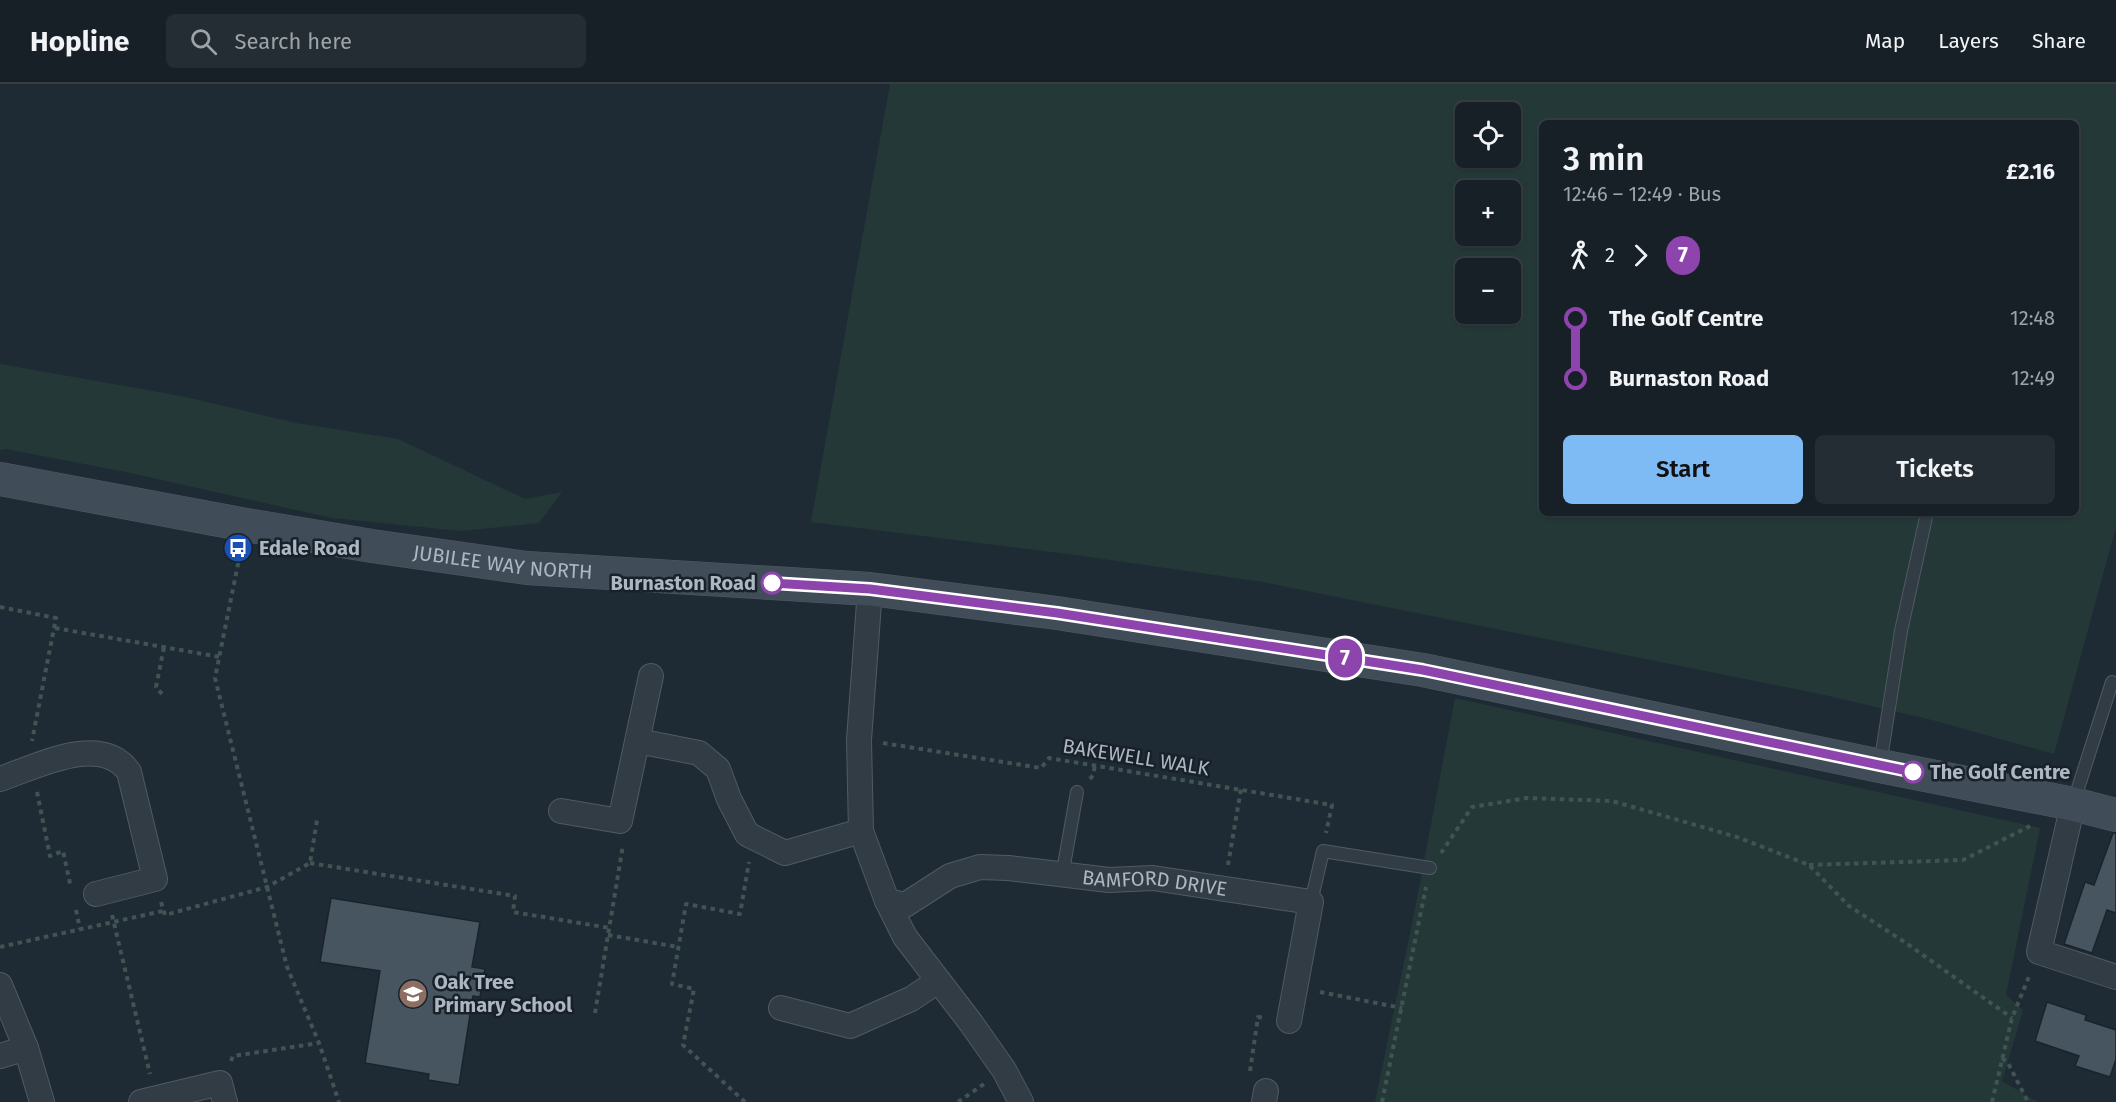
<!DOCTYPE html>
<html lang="en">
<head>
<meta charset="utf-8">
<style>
  body { margin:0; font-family:"Fira Sans",sans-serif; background:#242d33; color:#f1f3f6; height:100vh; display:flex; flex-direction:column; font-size:22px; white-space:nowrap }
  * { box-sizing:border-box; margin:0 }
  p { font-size:20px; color:#9ea3a7 }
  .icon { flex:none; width:33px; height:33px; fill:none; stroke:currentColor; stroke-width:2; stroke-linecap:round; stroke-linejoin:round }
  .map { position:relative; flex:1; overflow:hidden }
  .details { position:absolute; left:1539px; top:36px; width:540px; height:396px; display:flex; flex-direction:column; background:#172027; border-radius:9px; box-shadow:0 2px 4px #0004,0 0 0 2px #363e44 }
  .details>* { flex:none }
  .badge { padding:0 12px; border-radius:20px; font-size:21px; line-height:39px }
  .fabs { position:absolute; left:1455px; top:18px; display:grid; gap:12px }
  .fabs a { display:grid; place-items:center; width:66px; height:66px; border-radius:9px; background:#172027; box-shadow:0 2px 4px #0004,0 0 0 2px #363e44; font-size:30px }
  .map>.badge { position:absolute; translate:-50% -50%; box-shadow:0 0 0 3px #fff }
  .legs { display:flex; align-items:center; gap:9px; height:66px; padding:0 24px; font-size:20px }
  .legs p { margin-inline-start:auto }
  .overview { display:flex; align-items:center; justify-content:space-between; height:102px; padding:0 24px }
  h1 { font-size:33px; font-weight:600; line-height:45px }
  .action { display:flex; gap:12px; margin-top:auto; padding:12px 24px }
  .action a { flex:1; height:69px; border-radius:9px; background:#7ebbf5; color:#111; font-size:24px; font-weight:600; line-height:69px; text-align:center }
  .action a+a { background:#242d33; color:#f1f3f6 }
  ul { padding:0 24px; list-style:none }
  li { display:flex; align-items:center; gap:21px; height:60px; font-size:22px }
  li i { display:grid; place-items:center; width:9px; height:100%; margin:0 8px; background:currentColor }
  li i::after { content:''; width:15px; height:15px; margin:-8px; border:4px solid; border-radius:50%; background:#172027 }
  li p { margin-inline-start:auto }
  li:first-child i { background:linear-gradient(#0000 50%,currentColor 0) }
  li:last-child i { background:linear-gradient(currentColor 50%,#0000 0) }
  header { display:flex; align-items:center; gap:36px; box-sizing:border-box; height:84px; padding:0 30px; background:#172027; border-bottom:2px solid #363e44 }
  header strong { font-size:28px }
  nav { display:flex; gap:33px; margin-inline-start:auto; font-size:21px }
  .search { width:420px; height:54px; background:#242d33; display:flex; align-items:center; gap:15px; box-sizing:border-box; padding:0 21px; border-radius:9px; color:#9ea3a7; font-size:22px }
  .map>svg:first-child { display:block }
</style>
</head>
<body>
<header>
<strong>Hopline</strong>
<div class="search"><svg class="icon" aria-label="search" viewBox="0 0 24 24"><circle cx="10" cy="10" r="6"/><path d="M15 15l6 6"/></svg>Search here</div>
<nav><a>Map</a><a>Layers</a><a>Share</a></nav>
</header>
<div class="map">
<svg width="2116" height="1018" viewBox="0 0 2116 1018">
  <rect width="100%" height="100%" fill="#1f2b34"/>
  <g fill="#243937" fill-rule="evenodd">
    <path d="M890,0h1226v443l-62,227 -122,-34 -112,-26 -557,-112 -187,-27 -265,-33zM1466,28h44v46h-44zM1542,39h534v390h-534zM1466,106h44v46h-44zM1466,184h44v46h-44z"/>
    <polygon points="0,280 181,312 296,339 398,355 525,415 562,408 539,439 461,447 332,434 126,388 6,365 0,366"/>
    <polygon points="1455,614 2040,744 2006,911 2023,926 2002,997 2038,1018 1375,1018 1415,825"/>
  </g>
  <g fill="#475560" stroke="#1a232b" stroke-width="1.5">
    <polygon points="2113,749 2116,749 2116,829 2107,826 2092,869 2064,860 2085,798 2094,801"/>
    <polygon points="331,814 480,838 472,883 485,885 480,913 473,912 459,1001 428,996 429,990 365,979 380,887 320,878"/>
    <polygon points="2047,918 2086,931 2085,936 2116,946 2116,975 2110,993 2075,982 2079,972 2035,957"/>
  </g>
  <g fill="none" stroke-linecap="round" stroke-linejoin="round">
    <g stroke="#505a63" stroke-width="14">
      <g id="lane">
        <polyline points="1880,681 1901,547 1927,429"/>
        <polyline points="2073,720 2112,598"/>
        <polyline points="1062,792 1077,708"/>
        <polyline points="1311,818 1323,767 1430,784"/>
      </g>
    </g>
    <g stroke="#505a63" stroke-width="26">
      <g id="street">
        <polyline points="870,505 859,656 861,747 887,817 905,853 971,939 1004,986 1021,1018"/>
        <polyline points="638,657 699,669 718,685 729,715 747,750 785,769 861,747"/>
        <path d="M0,695c36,-12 101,-47 129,-7l26,107 -59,15"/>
        <polyline points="2073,720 2039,868 2116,893"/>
        <polyline points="561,727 620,737 651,592"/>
        <path id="s1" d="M887,817l18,4 45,-29 30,-9 28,1 101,12 44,-2 158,24 -22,119"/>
        <polyline points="0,901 26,964 42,1018"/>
        <polyline points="781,924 850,942 911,915 938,897"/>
        <polyline points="0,972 26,964"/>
        <polyline points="141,1018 220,999 225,1018"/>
        <polyline points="1264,1018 1266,1007"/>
      </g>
    </g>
    <g stroke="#505a63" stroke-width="34">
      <g id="secondary">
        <path id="s2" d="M0,395l246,46 126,21 155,22 343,21 187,24 366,57 457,96 193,38 43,11"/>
      </g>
    </g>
    <g stroke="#405454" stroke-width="4" stroke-dasharray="4.5 4.5" stroke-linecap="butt">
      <polyline points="240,470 215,594 287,883 319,959 339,1018"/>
      <polyline points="0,523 56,534 32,657"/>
      <polyline points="55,544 220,573"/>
      <polyline points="162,610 156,603 164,563"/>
      <polyline points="883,659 1041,684 1049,674 1332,721 1326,749"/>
      <polyline points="1090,695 1093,691 1095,681"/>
      <polyline points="37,708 50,772 63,767 71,804"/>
      <polyline points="1441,769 1472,723 1527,714 1612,717 1737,753 1809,781 1849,822 1906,859 2012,934"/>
      <polyline points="310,779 515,812 513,828 610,844"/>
      <polyline points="1228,781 1241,705"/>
      <polyline points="1809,781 1963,776 2030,742"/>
      <polyline points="161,818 165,831 267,803 310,779 317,736"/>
      <polyline points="76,826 80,845"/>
      <polyline points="112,831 150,990"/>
      <polyline points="608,851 678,863"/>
      <polyline points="0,863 163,827"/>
      <polyline points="1320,908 1402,924"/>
      <polyline points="595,929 623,761"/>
      <polyline points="2002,974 2008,979 2028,1018"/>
      <polyline points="231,977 233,972 319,959"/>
      <polyline points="1250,987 1258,933 1265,934"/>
      <polyline points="745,1018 683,961 694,905 672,900 686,820 740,830 749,778"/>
      <polyline points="958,1018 984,1000"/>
      <polyline points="1382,1018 1426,803"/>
      <polyline points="1992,1018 2012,934 2030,890"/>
    </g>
    <use href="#lane" stroke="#323c45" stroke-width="12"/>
    <use href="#street" stroke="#323c45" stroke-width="24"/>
    <use href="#secondary" stroke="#404c58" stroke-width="33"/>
  </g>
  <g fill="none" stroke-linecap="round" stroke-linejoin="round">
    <g stroke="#fff" stroke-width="14">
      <polyline id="line-1" points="772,499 870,505 1057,529 1423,586 1913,688"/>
    </g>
    <use href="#line-1" stroke="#8e44ad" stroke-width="9"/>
  </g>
  <defs>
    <g id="bus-disc" transform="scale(1.5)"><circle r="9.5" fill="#1a4fb4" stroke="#182129"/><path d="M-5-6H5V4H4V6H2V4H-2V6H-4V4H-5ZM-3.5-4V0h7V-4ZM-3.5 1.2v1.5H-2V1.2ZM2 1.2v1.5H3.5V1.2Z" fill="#fff"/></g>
    <g id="school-disc" transform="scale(1.5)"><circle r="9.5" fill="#8d6e63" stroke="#182129"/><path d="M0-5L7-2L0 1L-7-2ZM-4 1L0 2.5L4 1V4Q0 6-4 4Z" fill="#fff"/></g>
  </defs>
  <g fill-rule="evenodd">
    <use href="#bus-disc" x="238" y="464"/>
    <use href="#school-disc" x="413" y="910"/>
  </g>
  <g fill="#fff" stroke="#8e44ad" stroke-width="3">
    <circle cx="772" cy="499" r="10"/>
    <circle cx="1913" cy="688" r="10"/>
  </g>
  <g text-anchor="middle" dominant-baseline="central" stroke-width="5" stroke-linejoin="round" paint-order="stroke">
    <g font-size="20" font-weight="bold" fill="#acb7c2" stroke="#182129" text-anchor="start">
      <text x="259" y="464">Edale Road</text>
      <text x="434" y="898">Oak Tree<tspan x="434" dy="23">Primary School</tspan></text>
    </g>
    <g font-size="20" fill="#acb7c2" stroke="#182129">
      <text stroke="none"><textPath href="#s2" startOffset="510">JUBILEE WAY NORTH</textPath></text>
      <text transform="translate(1136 673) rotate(9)">BAKEWELL WALK</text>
      <text stroke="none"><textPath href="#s1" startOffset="279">BAMFORD DRIVE</textPath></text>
    </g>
    <g font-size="20" font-weight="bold" fill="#acb7c2" stroke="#182129" text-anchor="end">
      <text x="756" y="499">Burnaston Road</text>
      <text x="1930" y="688" text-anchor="start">The Golf Centre</text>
    </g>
  </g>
</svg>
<div class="fabs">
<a><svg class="icon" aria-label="locate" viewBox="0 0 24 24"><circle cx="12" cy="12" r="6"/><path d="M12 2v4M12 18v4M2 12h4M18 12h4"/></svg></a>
<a>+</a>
<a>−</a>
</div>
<b class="badge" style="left:1345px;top:574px;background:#8e44ad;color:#fff">7</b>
<section class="details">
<div class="overview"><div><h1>3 min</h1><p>12:46 – 12:49 · Bus</p></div><b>£2.16</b></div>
<div class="legs"><svg class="icon" aria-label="walk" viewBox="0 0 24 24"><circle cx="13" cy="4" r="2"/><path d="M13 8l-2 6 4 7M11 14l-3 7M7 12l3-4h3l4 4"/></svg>2<svg class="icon" aria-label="forward" viewBox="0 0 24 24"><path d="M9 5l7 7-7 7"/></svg><b class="badge" style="background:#8e44ad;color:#fff">7</b></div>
<ul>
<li><i style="color:#8e44ad"></i><b>The Golf Centre</b><p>12:48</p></li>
<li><i style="color:#8e44ad"></i><b>Burnaston Road</b><p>12:49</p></li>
</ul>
<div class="action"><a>Start</a><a>Tickets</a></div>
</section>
</div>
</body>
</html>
